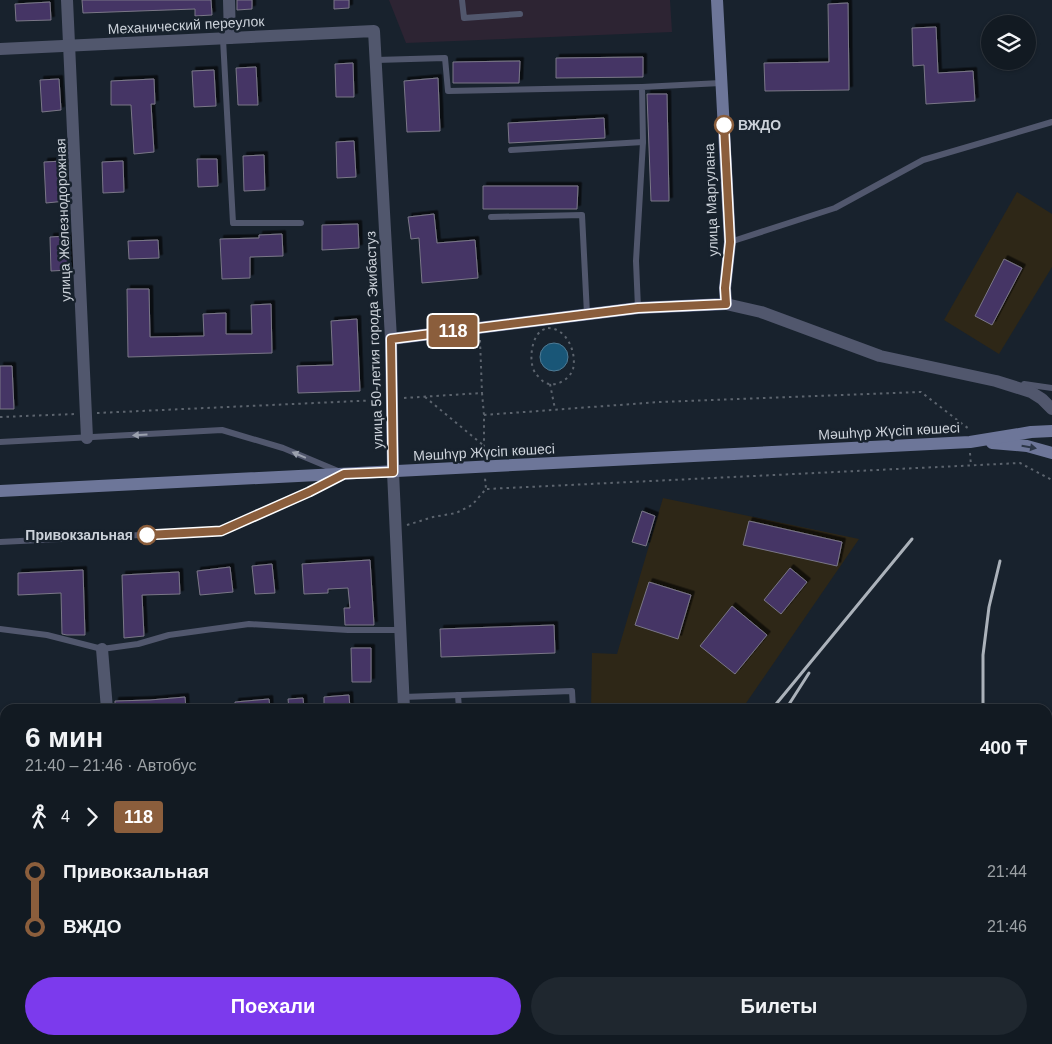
<!DOCTYPE html>
<html lang="ru">
<head>
<meta charset="utf-8">
<style>
  body { margin:0; font-family:Helvetica,sans-serif; background:#1f272f; color:#f1f3f6; height:100vh; display:flex; flex-direction:column; font-size:19px; white-space:nowrap }
  * { box-sizing:border-box; margin:0 }
  p { font-size:16px; color:#9ca1a5 }
  .icon { flex:none; width:28px; height:28px; fill:none; stroke:currentColor; stroke-width:2; stroke-linecap:round; stroke-linejoin:round }
  .map { position:relative; flex:1; overflow:hidden }
  .sheet { position:absolute; left:0px; top:704px; width:1052px; height:341px; display:flex; flex-direction:column; background:#121a22; border-radius:15px 15px 0 0; box-shadow:0 1px 4px #0004,0 0 0 1px #313840 }
  .sheet>* { flex:none }
  .badge { padding:0 10px; border-radius:4px; font-size:18px; line-height:32px }
  .buttons { position:absolute; left:981px; top:15px; display:grid; gap:10px }
  .buttons a { display:grid; place-items:center; width:55px; height:55px; border-radius:50%; background:#121a22; box-shadow:0 1px 4px #0004,0 0 0 1px #313840; font-size:25px }
  .map>.badge { position:absolute; translate:-50% -50%; box-shadow:0 0 0 2px #fff }
  .legs { display:flex; align-items:center; gap:8px; height:55px; padding:0 25px; font-size:16px }
  .legs p { margin-inline-start:auto }
  .head { display:flex; align-items:center; justify-content:space-between; height:85px; padding:0 25px }
  h1 { font-size:28px; font-weight:800; line-height:38px }
  .cta { display:flex; gap:10px; margin-top:auto; padding:10px 25px }
  .cta a { flex:1; height:58px; border-radius:30px; background:#7c3aed; color:#fff; font-size:20px; font-weight:800; line-height:58px; text-align:center }
  .cta a+a { background:#1f272f; color:#f1f3f6 }
  ul { padding:0 25px; list-style:none }
  li { display:flex; align-items:center; gap:18px; height:55px; font-size:19px }
  li i { display:grid; place-items:center; width:8px; height:100%; margin:0 6px; background:currentColor }
  li i::after { content:''; width:12px; height:12px; margin:-6px; border:4px solid; border-radius:50%; background:#121a22 }
  li p { margin-inline-start:auto }
  li:first-child i { background:linear-gradient(#0000 50%,currentColor 0) }
  li:last-child i { background:linear-gradient(currentColor 50%,#0000 0) }
  .map>svg:first-child { display:block }
</style>
</head>
<body>
<div class="map">
<svg width="1052" height="1044" viewBox="0 0 1052 1044">
  <defs>
    <filter id="shadow"><feDropShadow dx="3.5" dy="-3.5" stdDeviation="0" flood-color="#0009"/></filter>
  </defs>
  <rect width="100%" height="100%" fill="#18222d"/>
  <polygon fill="#2d2433" points="389,0 670,0 672,32 406,43"/>
  <g fill="#2e2717">
    <polygon points="1017,192 1052,214 1052,267 999,354 944,320"/>
    <polygon points="663,498 859,539 742,709 591,709 592,653 617,654"/>
  </g>
  <circle fill="#195677" stroke="#4f7b95" cx="554" cy="357" r="14"/>
  <g fill="#443565" stroke="#7a7787" filter="url(#shadow)">
    <polygon points="82,0 211,0 212,15 195,16 195,9 83,13"/>
    <polygon points="237,0 252,0 252,9 237,10"/>
    <polygon points="334,0 349,0 349,8 334,9"/>
    <polygon points="50,2 51,20 16,21 15,4"/>
    <polygon points="848,3 849,90 765,91 764,63 829,62 828,4"/>
    <polygon points="936,27 938,73 973,71 975,101 926,104 924,65 913,66 912,28"/>
    <polygon points="643,57 643,77 556,78 556,58"/>
    <polygon points="520,61 519,83 453,83 453,62"/>
    <polygon points="353,63 354,97 336,97 335,64"/>
    <polygon points="256,67 258,105 238,105 236,68"/>
    <polygon points="214,70 216,106 194,107 192,71"/>
    <polygon points="438,78 440,131 407,132 404,81"/>
    <polygon points="59,79 61,110 42,112 40,80"/>
    <polygon points="154,79 155,104 151,104 154,152 134,154 131,105 111,105 111,81"/>
    <polygon points="647,94 667,94 669,201 651,201"/>
    <polygon points="604,118 605,138 509,143 508,123"/>
    <polygon points="354,141 356,177 337,178 336,142"/>
    <polygon points="264,155 265,190 244,191 243,156"/>
    <polygon points="197,159 217,159 218,186 198,187"/>
    <polygon points="64,161 66,201 46,203 44,162"/>
    <polygon points="123,161 124,192 103,193 102,162"/>
    <polygon points="483,186 578,186 577,209 483,209"/>
    <polygon points="434,214 437,243 475,240 478,278 422,283 419,238 411,239 408,217"/>
    <polygon points="358,224 359,248 322,250 322,225"/>
    <polygon points="282,234 283,256 250,257 250,278 222,279 220,239 259,238 259,235"/>
    <polygon points="68,236 70,270 51,271 50,237"/>
    <polygon points="158,240 159,258 129,259 128,241"/>
    <polygon points="1004,259 1022,268 992,325 975,316"/>
    <polygon points="127,289 149,289 150,337 204,336 203,314 226,313 226,334 252,334 251,305 271,304 272,353 128,357"/>
    <polygon points="357,319 360,391 298,393 297,366 333,365 331,321"/>
    <polygon points="0,366 12,366 14,409 0,409"/>
    <polygon points="642,511 655,516 646,546 632,542"/>
    <polygon points="749,521 842,542 837,566 743,545"/>
    <polygon points="370,560 374,625 345,625 344,608 350,608 348,588 328,589 328,593 304,594 302,564"/>
    <polygon points="272,564 275,593 255,594 252,566"/>
    <polygon points="230,567 233,592 200,595 197,571"/>
    <polygon points="790,568 807,582 781,614 764,600"/>
    <polygon points="83,570 85,635 67,635 62,634 61,593 18,595 18,573"/>
    <polygon points="179,572 180,594 142,595 144,636 124,638 122,575"/>
    <polygon points="649,582 691,595 678,639 635,625"/>
    <polygon points="732,606 767,635 735,674 700,646"/>
    <polygon points="554,625 555,653 441,657 440,629"/>
    <polygon points="351,648 371,648 371,682 352,682"/>
    <polygon points="349,695 350,709 324,709 324,697"/>
    <polygon points="185,697 186,709 115,709 115,701 150,700"/>
    <polygon points="303,698 304,709 289,709 288,699"/>
    <polygon points="269,699 270,709 235,709 235,702"/>
  </g>
  <g fill="none" stroke-linecap="round" stroke-linejoin="round">
    <g stroke="#5c646e" stroke-width="2" stroke-dasharray="2.5 4" stroke-linecap="butt">
      <path d="M548,328c19,0 29,25 25,41 -3,10 -18,20 -29,13 -2,-1 -6,-6 -8,-8 -8,-10 -5,-36 5,-43 2,-2 5,-2 7,-3z"/>
      <polyline points="480,340 482,393"/>
      <polyline points="550,384 555,409"/>
      <polyline points="425,397 483,445"/>
      <polyline points="404,398 482,393 484,415 484,456"/>
      <polyline points="97,413 380,400"/>
      <polyline points="484,415 659,402 921,392 969,429 969,431"/>
      <polyline points="0,417 75,414"/>
      <polyline points="970,453 971,466"/>
      <polyline points="487,489 1020,463 1052,480"/>
      <polyline points="407,525 433,517 456,513 472,505 486,489 485,478"/>
    </g>
    <g stroke="#51576d" stroke-width="6">
      <polyline points="462,0 464,18 520,14"/>
      <polyline points="223,39 233,223 301,223"/>
      <polyline points="376,60 445,58 448,91 642,87"/>
      <polyline points="511,150 643,142"/>
      <polyline points="491,217 582,215 587,314"/>
      <polyline points="730,242 835,208 923,160 1052,122"/>
      <polyline points="638,308 636,261 643,142 642,87 721,83"/>
      <polyline points="1024,384 1052,388"/>
      <polyline points="0,442 222,430 283,448 338,471"/>
      <polyline points="0,542 221,531 309,492 337,478"/>
      <polyline points="0,629 47,635 102,649 138,644 169,635 249,624 348,630 400,630"/>
      <polyline points="458,695 459,709"/>
      <polyline points="403,697 572,691 573,709"/>
      <polyline points="0,770 5,771"/>
    </g>
    <g stroke="#51576d" stroke-width="12">
      <polyline points="67,0 87,438"/>
      <polyline points="229,0 230,38"/>
      <polyline points="0,49 374,31 391,339"/>
      <polyline points="726,304 761,312 880,356 996,381 1031,392 1042,399 1052,409"/>
      <polyline points="393,472 404,709"/>
      <polyline points="102,649 107,709"/>
      <polyline points="0,989 5,989"/>
    </g>
    <g stroke="#6d7699" stroke-width="12">
      <polyline points="992,443 1027,446 1052,453"/>
      <polyline points="393,472 391,339 638,308 726,304 725,288 730,242 717,0"/>
      <polyline points="0,491 970,442 1031,432 1052,431"/>
    </g>
    <g stroke="#abb2ba" stroke-width="3">
      <polyline points="772,709 912,539"/>
      <polyline points="786,709 809,673"/>
      <polyline points="983,709 983,655 989,607 1000,561"/>
      <polyline points="1048,1029 1050,1044"/>
      <polyline points="980,1040 980,1044"/>
      <polyline points="499,1044 502,1040"/>
      <polyline points="599,1044 599,1040"/>
      <polyline points="664,1044 664,1040"/>
    </g>
  </g>
  <defs><path id="oneway-solid" d="M-6-.8H1V-3.2L6.5 0L1 3.2V.8H-6Z" transform="scale(1.25)"/></defs>
  <g fill="#9ba1ae">
    <use href="#oneway-solid" transform="translate(140 435) rotate(177)"/>
    <use href="#oneway-solid" transform="translate(299 455) rotate(-157)"/>
  </g>
  <use fill="#2d3748" href="#oneway-solid" transform="translate(1029 447) rotate(10)"/>
  <g fill="none" stroke-linecap="round" stroke-linejoin="round">
    <g stroke="#fff" stroke-width="11">
      <polyline id="line-1" points="147,535 221,531 309,492 344,474 393,472 391,339 638,308 726,304 725,288 730,242 724,125"/>
    </g>
    <use href="#line-1" stroke="#8b5e3c" stroke-width="8"/>
  </g>
  <g fill="#fff" stroke="#8b5e3c" stroke-width="2.5">
    <circle cx="724" cy="125" r="9"/>
    <circle cx="147" cy="535" r="9"/>
  </g>
  <g text-anchor="middle" dominant-baseline="central" stroke-width="5" stroke-linejoin="round" paint-order="stroke">
    <g font-size="14" fill="#ccd2da" stroke="#18222d">
      <text transform="translate(186 25) rotate(-3)">Механический переулок</text>
      <text transform="translate(711 200) rotate(-92)">улица Маргулана</text>
      <text transform="translate(63 220) rotate(-92)">улица Железнодорожная</text>
      <text transform="translate(374 340) rotate(-92)">улица 50-летия города Экибастуз</text>
      <text transform="translate(889 431) rotate(-3)">Мәшһүр Жүсіп көшесі</text>
      <text transform="translate(484 452) rotate(-3)">Мәшһүр Жүсіп көшесі</text>
    </g>
    <g font-size="14" font-weight="bold" fill="#ccd2da" stroke="#18222d" text-anchor="start">
      <text x="738" y="125">ВЖДО</text>
      <text x="133" y="535" text-anchor="end">Привокзальная</text>
    </g>
  </g>
</svg>
<div class="buttons">
<a><svg class="icon" aria-label="layers" viewBox="0 0 24 24"><path d="M12 4l9 5-9 5-9-5zM3 14l9 5 9-5"/></svg></a>
</div>
<b class="badge" style="left:453px;top:331px;background:#8b5e3c;color:#fff">118</b>
<section class="sheet">
<div class="head"><div><h1>6 мин</h1><p>21:40 – 21:46 · Автобус</p></div><b>400 ₸</b></div>
<div class="legs"><svg class="icon" aria-label="walk" viewBox="0 0 24 24"><circle cx="13" cy="4" r="2"/><path d="M13 8l-2 6 4 7M11 14l-3 7M7 12l3-4h3l4 4"/></svg>4<svg class="icon" aria-label="forward" viewBox="0 0 24 24"><path d="M9 5l7 7-7 7"/></svg><b class="badge" style="background:#8b5e3c;color:#fff">118</b></div>
<ul>
<li><i style="color:#8b5e3c"></i><b>Привокзальная</b><p>21:44</p></li>
<li><i style="color:#8b5e3c"></i><b>ВЖДО</b><p>21:46</p></li>
</ul>
<div class="cta"><a>Поехали</a><a>Билеты</a></div>
</section>
</div>
</body>
</html>
